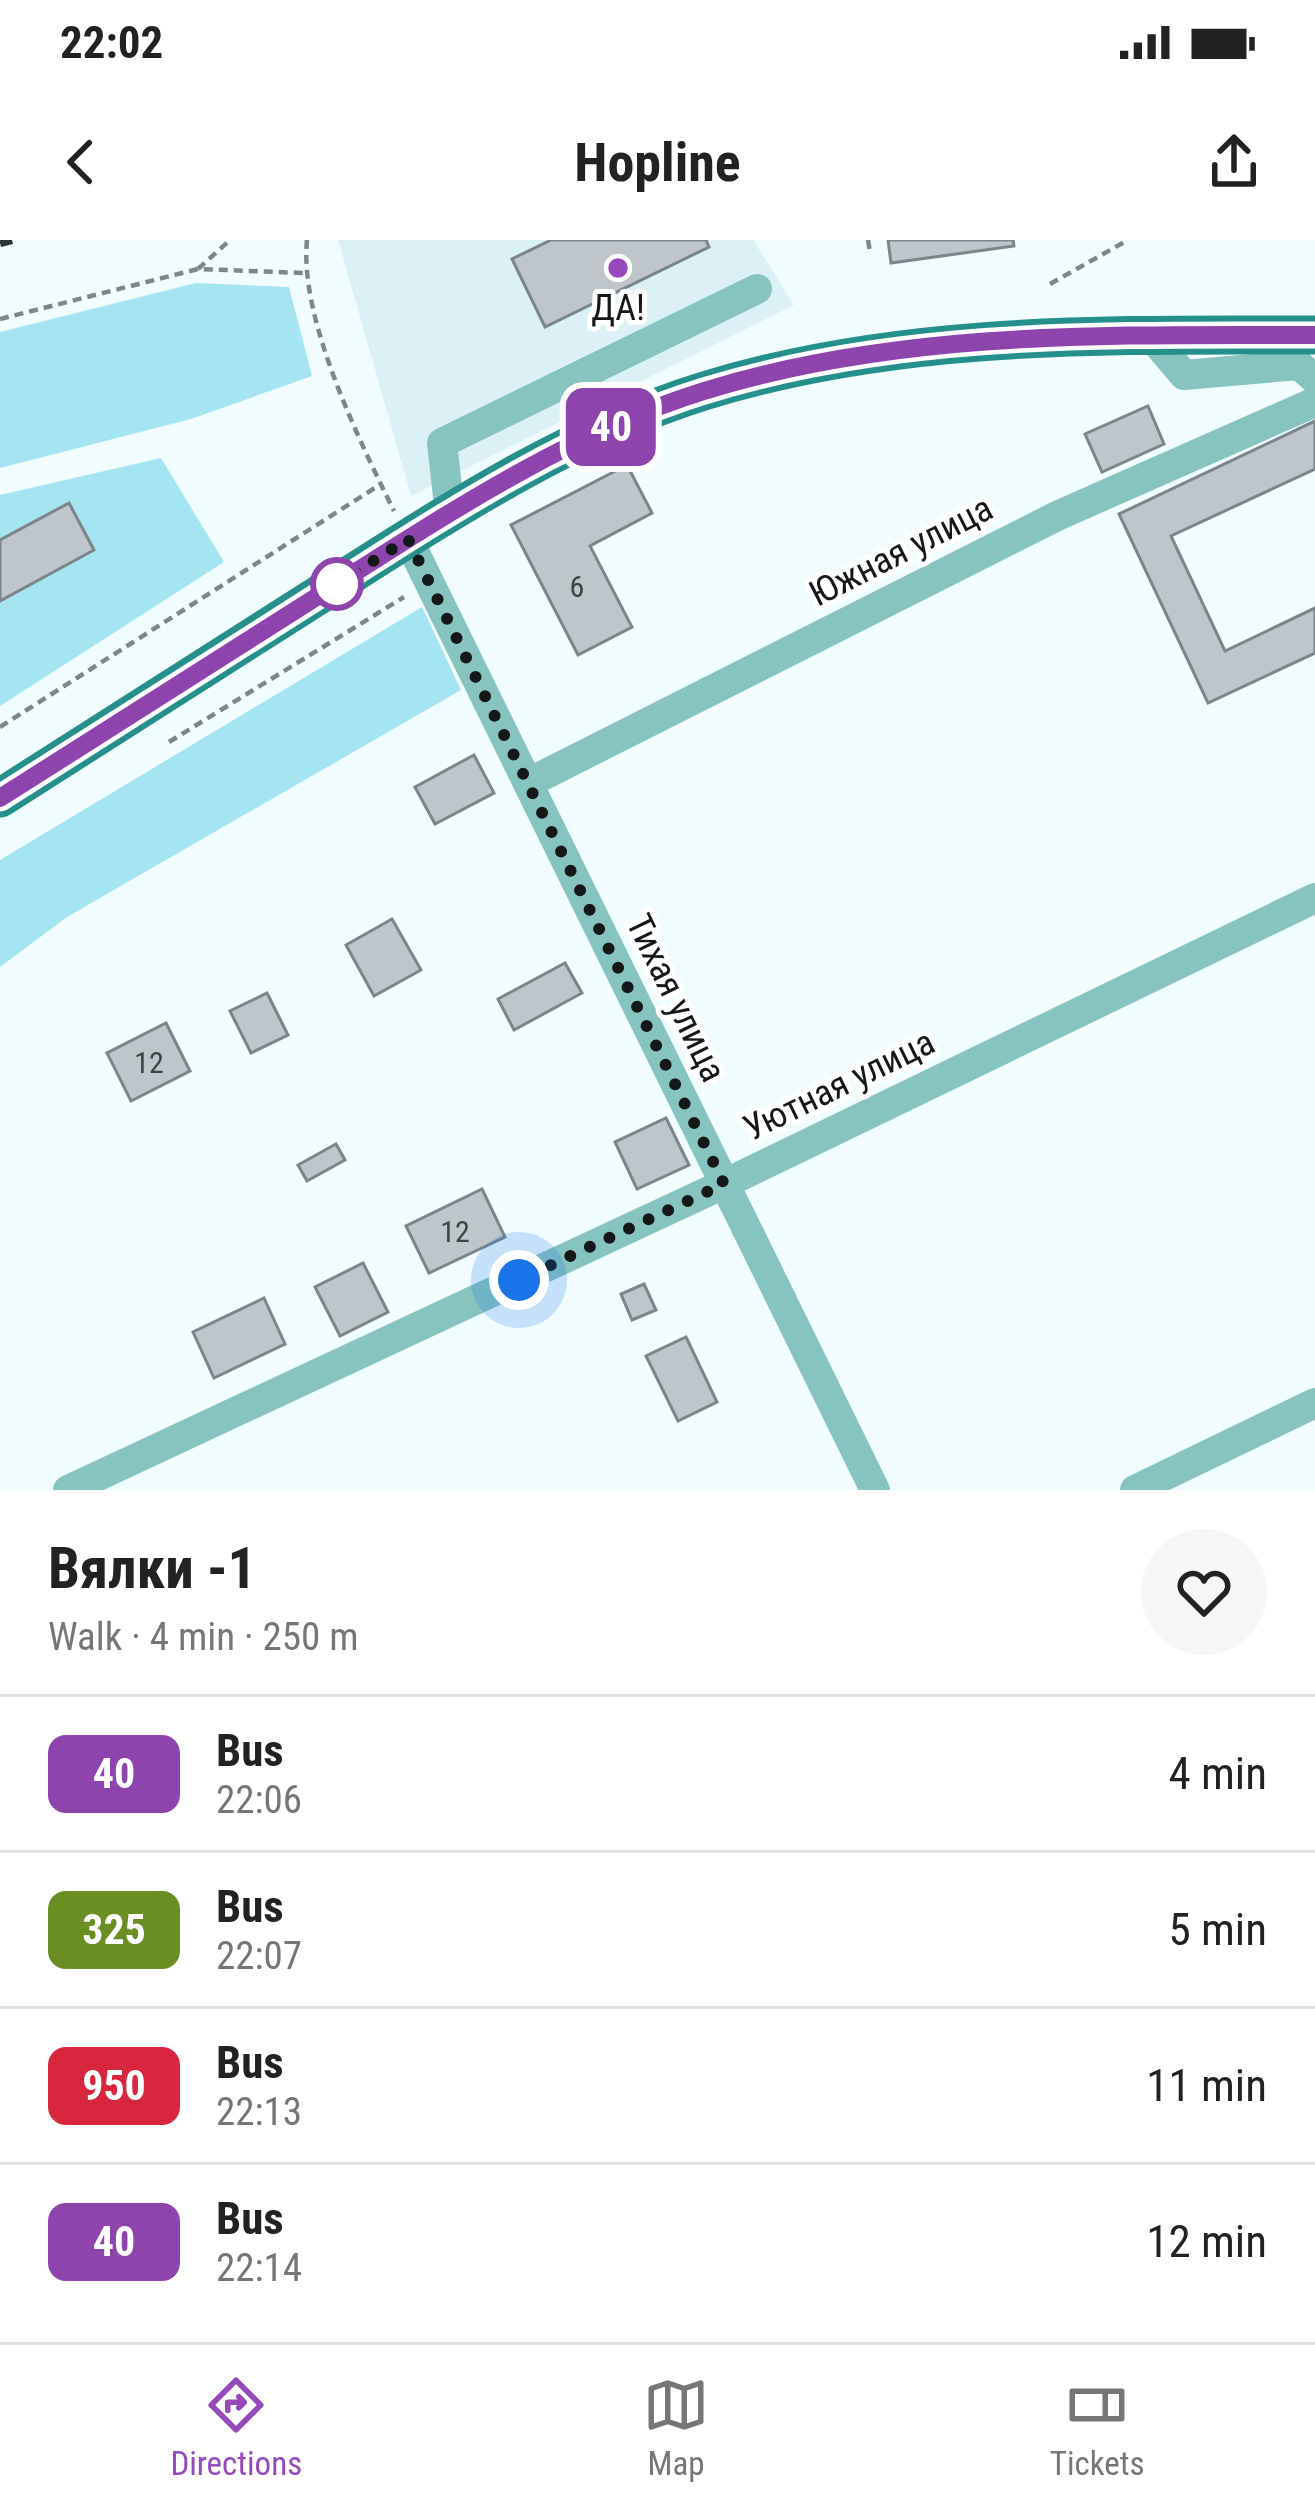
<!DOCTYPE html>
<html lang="en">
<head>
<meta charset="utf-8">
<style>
  body { margin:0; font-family:"Roboto Condensed",sans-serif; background:#f6f6f6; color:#222; height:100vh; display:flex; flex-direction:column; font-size:45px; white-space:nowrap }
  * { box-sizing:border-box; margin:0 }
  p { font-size:39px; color:#767676 }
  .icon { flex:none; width:66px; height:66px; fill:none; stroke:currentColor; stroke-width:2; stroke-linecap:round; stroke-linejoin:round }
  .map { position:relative; height:1250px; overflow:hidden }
  .panel { display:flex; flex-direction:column; background:#fff; flex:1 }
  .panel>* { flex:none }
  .badge { padding:0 24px; border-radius:18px; font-size:42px; line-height:78px }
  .you { position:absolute; width:60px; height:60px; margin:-30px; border:9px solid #fff; border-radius:50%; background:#1a73e8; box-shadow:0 0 0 18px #1a73e833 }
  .map>.badge { position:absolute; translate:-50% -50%; box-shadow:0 0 0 6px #fff }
  .round { display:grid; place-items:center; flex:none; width:126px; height:126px; border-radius:63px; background:#f6f6f6 }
  .head { display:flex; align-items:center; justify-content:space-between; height:204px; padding:0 48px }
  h1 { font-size:57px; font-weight:700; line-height:90px }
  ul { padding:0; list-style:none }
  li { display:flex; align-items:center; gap:36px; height:156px; padding:0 48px; border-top:3px solid #e0e0e0 }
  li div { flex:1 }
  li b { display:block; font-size:45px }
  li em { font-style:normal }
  li .badge { min-width:132px; font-weight:700; text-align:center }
  .status { display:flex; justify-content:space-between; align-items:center; height:84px; padding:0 60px; background:#fff; direction:ltr }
  .status svg { height:33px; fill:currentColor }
  header { display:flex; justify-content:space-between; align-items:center; height:156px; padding:0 48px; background:#fff; font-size:54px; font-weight:700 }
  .tab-bar { display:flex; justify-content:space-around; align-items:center; height:168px; border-top:3px solid #e0e0e0; background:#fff; font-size:33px; color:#767676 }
  .tab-bar a { display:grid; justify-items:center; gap:6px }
  .tab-bar .current { color:#9649bb }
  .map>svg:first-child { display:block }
</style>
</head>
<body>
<div class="status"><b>22:02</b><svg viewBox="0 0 49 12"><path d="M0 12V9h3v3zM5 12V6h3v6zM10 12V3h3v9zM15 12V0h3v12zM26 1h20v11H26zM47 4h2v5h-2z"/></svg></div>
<header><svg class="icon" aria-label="back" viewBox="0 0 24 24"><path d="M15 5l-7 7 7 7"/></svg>Hopline<svg class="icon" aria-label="share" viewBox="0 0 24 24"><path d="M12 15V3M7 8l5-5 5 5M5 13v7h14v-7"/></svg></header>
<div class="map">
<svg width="1315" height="1250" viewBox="0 0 1315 1250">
  <rect width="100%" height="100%" fill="#f1fcfe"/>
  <polygon fill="#dcf1f5" points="338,0 753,0 794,65 411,256"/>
  <g fill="#a5e5f1">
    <polygon points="196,43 289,47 312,136 191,179 0,228 0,92"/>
    <polygon points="161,218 224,322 0,466 0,255"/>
    <polygon points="422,367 461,450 67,677 0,727 0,620"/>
  </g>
  <g fill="#bec6cb" stroke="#7c8589" stroke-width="3">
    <polygon points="551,0 706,0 709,7 545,87 512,19"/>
    <polygon points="888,0 1013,0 1014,6 891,23"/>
    <polygon points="1148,166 1164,204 1102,232 1085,194"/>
    <polygon points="1315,181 1315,229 1171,296 1225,411 1315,368 1315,413 1208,463 1119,274"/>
    <polygon points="627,225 652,273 590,306 632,387 578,415 511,285"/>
    <polygon points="69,263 94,310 0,361 0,300"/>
    <polygon points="474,515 494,553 435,584 415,547"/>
    <polygon points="392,679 421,730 374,756 346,705"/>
    <polygon points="565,723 582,753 514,790 498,759"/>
    <polygon points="267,753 288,795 251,813 230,771"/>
    <polygon points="166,783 190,831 131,861 107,813"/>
    <polygon points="666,878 689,925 637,949 615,902"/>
    <polygon points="336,904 345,920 307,941 298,925"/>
    <polygon points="482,949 505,997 429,1033 406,986"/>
    <polygon points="363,1023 388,1072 340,1096 315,1047"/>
    <polygon points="644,1044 656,1070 632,1080 621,1054"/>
    <polygon points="264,1058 285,1104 214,1138 193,1092"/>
    <polygon points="686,1097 717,1162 678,1181 646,1116"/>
  </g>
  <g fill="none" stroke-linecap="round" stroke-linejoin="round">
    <g stroke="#7f8688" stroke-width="4.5" stroke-dasharray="9 6" stroke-linecap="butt">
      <path d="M307,0c-8,78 52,200 87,271"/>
      <polyline points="868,0 870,12"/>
      <polyline points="198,29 230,0"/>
      <polyline points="1050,44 1128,0"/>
      <polyline points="0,79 198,29 304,33"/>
      <polyline points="0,487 381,244"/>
      <polyline points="169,502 404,357"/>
    </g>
    <g stroke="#88c4bf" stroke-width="30">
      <polyline points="1150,95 1184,135 1299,125 1315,139"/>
      <polyline points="450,274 442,203 757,49"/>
      <polyline points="408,299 875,1250"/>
      <polyline points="528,543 1057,276 1315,162"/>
      <polyline points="68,1250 724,944 1315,658"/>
      <polyline points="1135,1250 1315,1163"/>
    </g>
    <path stroke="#25908b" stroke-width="39" d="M0,558c112,-71 224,-142 336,-214 116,-74 236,-152 368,-193 197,-61 407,-56 611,-56"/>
    <polyline stroke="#2e3334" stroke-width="8" stroke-dasharray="21 21" stroke-linecap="butt" points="0,3 12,0"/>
  </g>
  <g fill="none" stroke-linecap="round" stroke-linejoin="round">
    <g stroke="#fff" stroke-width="27">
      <path id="line" d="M0,558c109,-70 219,-139 329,-209 118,-75 240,-156 375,-198 197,-61 407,-56 611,-56"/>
    </g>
    <use href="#line" stroke="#8e44ad" stroke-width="18"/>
    <polyline stroke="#141819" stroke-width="12" stroke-dasharray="0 21.6" points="337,344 408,299 724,944 519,1040"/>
  </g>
  <circle fill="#9649bb" stroke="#fff" stroke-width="4.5" cx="618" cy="28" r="12"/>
  <circle fill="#fff" stroke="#8e44ad" stroke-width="6" cx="337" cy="344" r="24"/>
  <g text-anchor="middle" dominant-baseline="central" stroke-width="10" stroke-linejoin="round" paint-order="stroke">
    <g font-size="30" fill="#3e4446">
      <text x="577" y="346">6</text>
      <text x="149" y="822">12</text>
      <text x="455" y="991">12</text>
    </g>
    <g font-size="36" fill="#141819" stroke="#fff">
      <text x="618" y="68">ДА!</text>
    </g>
    <g font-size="36" fill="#141819" stroke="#fff">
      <text transform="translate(901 311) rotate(-27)">Южная улица</text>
      <text transform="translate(676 758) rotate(64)">Тихая улица</text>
      <text transform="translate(839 845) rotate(-26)">Уютная улица</text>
    </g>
  </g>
</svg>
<div class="you" style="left:519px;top:1040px"></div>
<b class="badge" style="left:611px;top:187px;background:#8e44ad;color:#fff">40</b>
</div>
<section class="panel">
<div class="head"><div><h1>Вялки -1</h1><p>Walk · 4 min · 250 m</p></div><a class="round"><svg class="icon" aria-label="heart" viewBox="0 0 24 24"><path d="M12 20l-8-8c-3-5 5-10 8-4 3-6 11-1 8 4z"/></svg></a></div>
<ul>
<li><span class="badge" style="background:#8e44ad;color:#fff">40</span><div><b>Bus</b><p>22:06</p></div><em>4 min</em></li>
<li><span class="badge" style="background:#6b8e23;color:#fff">325</span><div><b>Bus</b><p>22:07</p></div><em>5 min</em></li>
<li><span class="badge" style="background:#d7263d;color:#fff">950</span><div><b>Bus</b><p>22:13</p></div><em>11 min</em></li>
<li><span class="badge" style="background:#8e44ad;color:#fff">40</span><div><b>Bus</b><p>22:14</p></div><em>12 min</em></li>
</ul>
</section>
<nav class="tab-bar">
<a class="current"><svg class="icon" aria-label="directions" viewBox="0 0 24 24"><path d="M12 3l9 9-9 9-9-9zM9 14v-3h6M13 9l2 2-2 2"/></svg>Directions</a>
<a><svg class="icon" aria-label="map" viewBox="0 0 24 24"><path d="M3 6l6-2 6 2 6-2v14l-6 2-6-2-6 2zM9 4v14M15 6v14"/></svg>Map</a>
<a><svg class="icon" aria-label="tickets" viewBox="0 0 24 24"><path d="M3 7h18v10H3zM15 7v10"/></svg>Tickets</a>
</nav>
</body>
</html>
